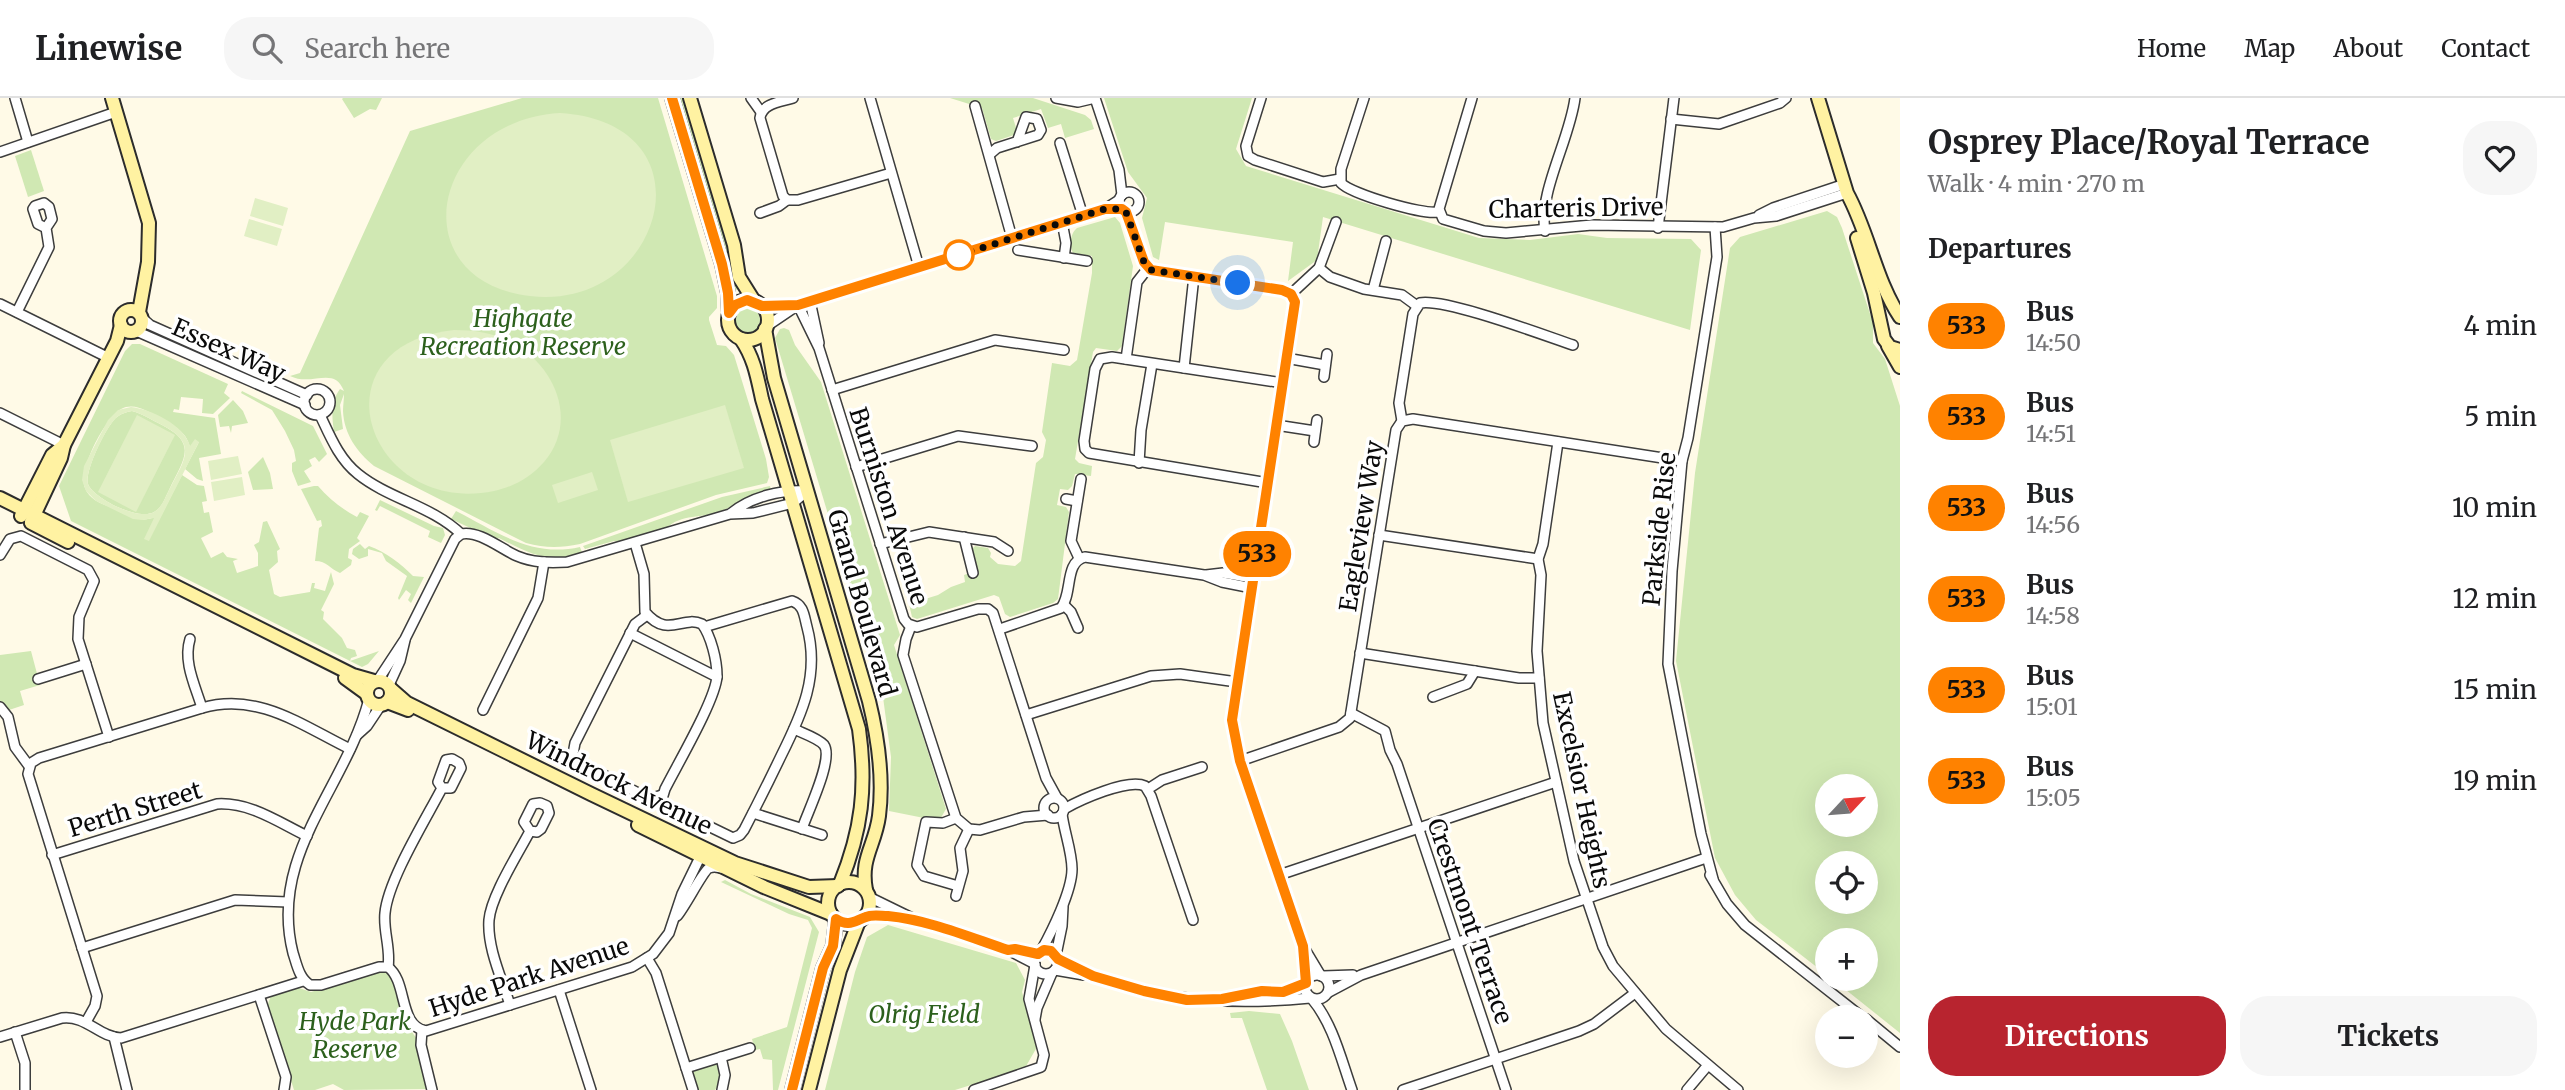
<!DOCTYPE html>
<html lang="en">
<head>
<meta charset="utf-8">
<style>
  body { margin:0; font-family:Merriweather,serif; background:#f6f6f6; color:#202124; height:100vh; display:flex; flex-direction:column; font-size:26px; white-space:nowrap }
  * { box-sizing:border-box; margin:0 }
  p { font-size:23px; color:#757577 }
  .icon { flex:none; width:38px; height:38px; fill:none; stroke:currentColor; stroke-width:2; stroke-linecap:round; stroke-linejoin:round }
  .map { position:relative; flex:1; overflow:hidden }
  .panel { display:flex; flex-direction:column; background:#fff; width:665px }
  .panel>* { flex:none }
  .badge { padding:0 14px; border-radius:23px; font-size:24px; line-height:46px }
  .needle { width:46px; rotate:64deg }
  .fabs { position:absolute; left:1815px; top:676px; display:grid; gap:14px }
  .fabs a { display:grid; place-items:center; width:63px; height:63px; border-radius:50%; background:#fff; box-shadow:0 7px 28px #0002; font-size:35px }
  .you { position:absolute; width:35px; height:35px; margin:-18px; border:5px solid #fff; border-radius:50%; background:#1a73e8; box-shadow:0 0 0 10px #1a73e833 }
  .map>.badge { position:absolute; translate:-50% -50%; box-shadow:0 0 0 4px #fff }
  h2 { padding:0 28px; font-size:26px; line-height:63px }
  .round { display:grid; place-items:center; flex:none; width:74px; height:74px; border-radius:28px; background:#f6f6f6 }
  .summary { display:flex; align-items:center; justify-content:space-between; height:119px; padding:0 28px }
  h1 { font-size:33px; font-weight:700; line-height:52px }
  .button { display:flex; gap:14px; margin-top:auto; padding:14px 28px }
  .button a { flex:1; height:80px; border-radius:28px; background:#b8242f; color:#fff; font-size:28px; font-weight:700; line-height:80px; text-align:center }
  .button a+a { background:#f6f6f6; color:#202124 }
  ul { padding:0; list-style:none }
  li { display:flex; align-items:center; gap:21px; height:91px; padding:0 28px }
  li div { flex:1 }
  li b { display:block; font-size:26px }
  li em { font-style:normal }
  li .badge { min-width:77px; font-weight:700; text-align:center }
  header { display:flex; align-items:center; gap:42px; box-sizing:border-box; height:98px; padding:0 35px; background:#fff; border-bottom:2px solid #e0e0e0 }
  header strong { font-size:33px }
  nav { display:flex; gap:38px; margin-inline-start:auto; font-size:24px }
  .search { width:490px; height:63px; background:#f6f6f6; display:flex; align-items:center; gap:18px; box-sizing:border-box; padding:0 24px; border-radius:28px; color:#757577; font-size:26px }
  main { display:flex; flex:1; min-height:0 }
  .map>svg:first-child { display:block }
</style>
</head>
<body>
<header>
<strong>Linewise</strong>
<div class="search"><svg class="icon" aria-label="search" viewBox="0 0 24 24"><circle cx="10" cy="10" r="6"/><path d="M15 15l6 6"/></svg>Search here</div>
<nav><a>Home</a><a>Map</a><a>About</a><a>Contact</a></nav>
</header>
<main>
<div class="map">
<svg width="1900" height="992" viewBox="0 0 1900 992">
  <rect width="100%" height="100%" fill="#fffae7"/>
  <g fill="#d0e8b3" fill-rule="evenodd">
    <polygon points="343,0 382,0 376,12 370,11 354,20 342,1"/>
    <path d="M522,0h136l59,198v12l-8,9v3l8,25 9,1 8,9 32,104 3,18 -2,6 -51,12 -136,49c-20,4 -35,4 -54,-1l-152,-77c-17,-14 -30,-32 -31,-55 0,-6 1,-11 1,-17l-4,11 3,24 -9,3c-2,-15 -4,-30 6,-43l4,2c-10,-26 -32,-4 -54,-15l10,-3 110,-242z"/>
    <polygon points="677,0 684,0 728,146 738,191 733,193"/>
    <polygon points="950,0 1033,0 1085,17 1091,22 1094,31 1065,40 1061,26 1048,30 1041,11 1013,20 1017,33 1014,37 996,43 991,41 982,10"/>
    <polygon points="1104,0 1252,0 1236,51 1246,68 1479,140 1530,142 1578,136 1607,140 1691,141 1701,152 1690,232 1323,119 1317,162 1288,183 1293,144 1165,124 1159,162 1153,159 1142,120 1147,100 1128,74"/>
    <polygon points="31,52 44,93 28,99 15,58"/>
    <path d="M1827,113l10,6 5,11 31,95v20l12,16 15,47v627l-69,-55h35v-38h-39v35l-71,-55 -21,-25 -20,-37 -39,-197 19,-188 35,-225 10,-11zM1827,688h39v38h-39zM1827,765h39v38h-39z"/>
    <path d="M1115,119l5,6 13,43 -11,80 -5,5 -21,-3 -3,4 -18,107 4,4 13,3 -1,10 -16,-2 -3,12 -4,4 -8,-1 -3,16 9,2 3,5 -11,87 -5,4 -43,14 -5,-3 -6,-17 -5,-2 -77,24 -5,-2 -3,-13 29,-9 13,-8 14,-5 -1,-7 14,-5 -6,-21 3,-3 13,2 3,5 -1,4 8,7 17,2 6,-5 15,-98 7,-6 3,-17 -4,-8 10,-69 18,3 7,-6 15,-87v-17l-19,-3c-4,-8 -3,-19 4,-25z"/>
    <circle cx="747" cy="222" r="13"/>
    <polygon points="784,230 789,232 795,247 821,284 900,537 894,547 946,711 939,723 889,713 891,659 883,599 775,240 780,231"/>
    <path d="M132,246h8l88,40 -4,9 6,5 -17,16 -11,-1 1,-14 -22,-2 -2,13 -5,-1 -1,3 42,6 6,36 -22,4 4,23 -6,-2 -12,-10 14,-27 -9,5c-4,-16 -16,-21 -29,-29 -11,-5 -23,-14 -35,-11 -19,4 -49,65 -41,81 4,11 15,15 25,19 15,7 29,17 45,10l-7,24 34,-66 15,10 7,1 3,15 -5,1 2,11 5,-1 4,20 -12,6 10,20 12,-6 4,5 11,2 -5,2 4,12 21,-7v-13l-4,-8 5,-3 4,-20 4,-1 13,28 -3,2 1,11 -9,8 5,24 6,3 30,-5 2,-9h3l-1,5 11,3 6,-19 3,12 -13,26 3,2 -1,7 19,19 5,10 8,2 2,6 -6,2 -1,3 29,-10 -11,13 -6,3 -291,-146 -12,-35 66,-135z"/>
    <polygon points="242,293 313,328 327,356 319,364 315,359 309,362 312,368 304,373 311,384 298,388 292,373 292,365 296,363 294,352 285,333 272,312 241,295"/>
    <polygon points="233,302 243,313 248,325 232,328 231,335 229,328 220,329 218,317"/>
    <path d="M132,313c11,3 20,9 30,14 37,19 21,35 7,65 -4,8 -7,18 -15,22 -15,9 -60,-13 -66,-28 -4,-12 19,-60 29,-67 5,-4 10,-5 15,-6z"/>
    <polygon points="263,359 270,375 273,391 253,392 248,374"/>
    <path d="M314,388h4c11,13 24,23 39,31l3,-5 9,4 -12,22 3,3 -11,8 -1,9 4,2 -1,5 -11,8c-10,-4 -13,-12 -25,-12l4,-33 3,-2 -1,-6 -4,1 -16,-32z"/>
    <path d="M770,388l1,5c-9,3 -18,5 -27,8 -8,4 -16,10 -25,13 -15,6 -39,2 -52,16l-48,14 -5,-1 -29,8 -2,-3 139,-49z"/>
    <polygon points="380,402 434,428 443,430 445,437 441,445 428,439 430,433 380,408 377,413 375,412"/>
    <path d="M456,413c41,21 76,47 124,36l3,8c-40,6 -49,1 -84,-17l-5,1 -43,-20z"/>
    <path d="M360,446l5,5 4,-3c17,6 32,18 44,30l11,1 -13,26 -3,-3 3,-6 -5,-4 -7,10 -1,-2 9,-22 -21,-15 -4,-8 -14,-4v7l-9,3 -7,-5 1,-5z"/>
    <polygon points="31,553 40,587 20,593 24,607 9,612 0,603 0,557"/>
    <polygon points="725,782 751,796 810,819 819,834 778,992 773,992 772,962 763,961 760,951 755,952 752,941 787,929 812,830 808,822 789,816 721,784"/>
    <polygon points="888,827 1016,865 1025,882 1022,894 1037,949 1025,970 955,992 825,992 855,874 867,839"/>
    <polygon points="379,873 391,876 394,881 409,930 417,941 427,991 344,992 333,986 315,992 294,992 267,908 271,898 296,889 311,894"/>
    <polygon points="1249,913 1280,916 1292,943 1309,992 1267,992 1242,920 1231,920 1230,915"/>
    <path d="M713,965l5,2c3,10 4,16 -3,25h-18l-5,-15 2,-4z"/>
  </g>
  <g fill="#e1efc4" fill-rule="evenodd">
    <path d="M560,15c157,10 103,199 -30,183 -129,-15 -101,-175 30,-183z"/>
    <polygon points="255,100 288,110 283,128 250,118"/>
    <polygon points="249,121 282,131 277,148 244,138"/>
    <path d="M454,232c20,0 39,3 57,12 44,23 68,79 33,120 -13,15 -31,25 -50,29 -127,26 -184,-145 -40,-161z"/>
    <polygon points="725,307 744,370 628,404 610,342"/>
    <path d="M131,309c20,2 53,18 59,39l5,-7 4,3 -50,99 -5,-2 10,-21 -12,2 -9,-1 -37,-18 -10,-10 -4,-11 2,-14 24,-46 10,-10zM132,313c11,3 20,9 30,14 37,19 22,35 7,65 -4,8 -7,17 -15,22 -15,9 -60,-13 -66,-28 -4,-12 19,-59 29,-67 5,-4 10,-5 15,-6z"/>
    <polygon points="137,317 175,337 136,414 98,394"/>
    <polygon points="238,358 242,376 211,382 208,363"/>
    <polygon points="592,374 598,392 558,405 552,387"/>
    <polygon points="242,379 245,397 214,403 211,384"/>
  </g>
  <g fill="none" stroke-linecap="round" stroke-linejoin="round">
    <g stroke="#3d3d3d" stroke-width="12">
      <g id="street">
        <polyline points="15,0 28,44"/>
        <polyline points="751,0 761,14"/>
        <path d="M793,0c-12,4 -31,5 -33,20l23,78 4,4h11l93,-27"/>
        <polyline points="870,0 919,169"/>
        <polyline points="1056,0 1078,4 1095,0"/>
        <polyline points="1095,0 1119,72 1122,97"/>
        <polyline points="1261,0 1246,48 1248,58 1255,62 1323,84 1340,81"/>
        <path d="M1364,0l-23,71v14c10,11 82,32 97,29"/>
        <polyline points="1472,0 1439,111 1443,121 1484,133 1506,135 1592,127 1723,129 1754,120 1776,118 1847,95"/>
        <polyline points="975,8 1012,140"/>
        <polyline points="1671,21 1719,26 1780,5 1786,0"/>
        <polyline points="1060,45 1083,118"/>
        <polyline points="0,54 116,14"/>
        <polyline points="990,56 997,50 1038,37 1041,32 1037,21 1026,19 1017,44"/>
        <circle cx="1129" cy="104" r="10"/>
        <polyline points="1126,114 1144,164 1151,172 1281,192 1291,196 1294,202 1232,622 1240,663 1303,848 1321,878"/>
        <polyline points="760,115 779,108 787,102"/>
        <polyline points="1759,117 1773,110 1845,86"/>
        <polyline points="1062,124 1066,145 1064,160"/>
        <polyline points="1658,130 1674,0"/>
        <path d="M1545,133c-7,-38 25,-92 30,-133"/>
        <polyline points="1018,152 1087,163"/>
        <polyline points="1319,170 1330,179 1364,191 1402,197 1417,208"/>
        <polyline points="1373,192 1386,143"/>
        <polyline points="1291,196 1319,170 1336,124"/>
        <polyline points="810,203 819,245"/>
        <polyline points="0,206 107,259"/>
        <polyline points="798,207 819,250 904,521 908,526 917,529 978,511 988,511 993,515 1046,680 1057,700"/>
        <polyline points="762,208 798,207"/>
        <polyline points="17,214 49,149 46,130 38,126 33,111 35,108 44,105 49,109 52,121 46,130"/>
        <polyline points="142,220 150,227 307,297"/>
        <polyline points="767,228 798,207 1105,111 1119,102"/>
        <polyline points="136,233 305,307"/>
        <polyline points="1286,260 1325,267"/>
        <polyline points="1126,261 1137,184 1148,170"/>
        <polyline points="1184,270 1194,178"/>
        <polyline points="1324,279 1327,256"/>
        <circle cx="317" cy="304" r="13"/>
        <polyline points="832,292 995,242 1064,252"/>
        <polyline points="0,315 64,347"/>
        <path d="M320,317c10,21 19,44 38,59 31,25 74,32 103,60"/>
        <path d="M1402,323l-3,-18 14,-89 7,-11c25,-5 123,32 153,42"/>
        <polyline points="1276,327 1315,333"/>
        <polyline points="1314,344 1317,322"/>
        <polyline points="1558,344 1543,446 1538,461 1541,477 1537,553 1543,625 1574,763 1603,849 1613,868 1666,931 1738,992"/>
        <polyline points="1139,365 1141,332 1152,266"/>
        <polyline points="856,369 958,338 1032,348"/>
        <polyline points="1268,385 1089,355 1085,351 1084,343 1095,271 1100,261 1112,259 1283,285"/>
        <polyline points="1066,401 1077,403"/>
        <polyline points="1379,437 1538,461"/>
        <polyline points="964,439 973,475"/>
        <path d="M635,445l9,31 1,38c23,27 37,3 57,12 9,12 15,36 15,52 -1,23 -40,89 -52,113l-3,10 7,8 64,31 7,-3 4,-5c13,-25 25,-49 37,-74 21,-42 39,-81 26,-129 -3,-11 -3,-22 -15,-26l-88,26"/>
        <polyline points="880,446 929,434 994,444 1008,453"/>
        <polyline points="0,457 10,441 21,438 88,472 94,483 79,519 78,541 109,639"/>
        <polyline points="1079,460 1071,443 1081,381"/>
        <polyline points="1206,477 1223,475 1253,480"/>
        <polyline points="1064,507 1071,514 1078,530"/>
        <polyline points="647,517 635,526 575,645 573,656 579,664 642,697 653,700 662,697"/>
        <polyline points="911,528 906,541 903,557 956,720 969,731 980,732 1024,719 1048,717"/>
        <path d="M1000,531l61,-21c12,-15 3,-46 24,-51l119,18 18,7 30,6"/>
        <polyline points="630,535 717,579"/>
        <path d="M190,541c-7,23 5,46 12,69"/>
        <polyline points="1360,555 1519,580 1539,580"/>
        <polyline points="38,581 86,566"/>
        <path d="M378,582l27,-41 50,-100 6,-5c18,-4 40,15 56,22 16,7 33,7 50,6l163,-48 23,-1 40,-10 14,-12c-25,-2 -57,6 -77,23"/>
        <polyline points="389,587 400,563 405,542"/>
        <polyline points="1433,599 1467,586 1475,573"/>
        <path d="M369,601c-23,89 -101,155 -76,254 4,12 6,25 17,32h11l58,-18h9c20,15 10,59 38,64l206,-64 21,-13 16,-21 13,-39 20,-41"/>
        <polyline points="0,609 8,619 15,649 29,668"/>
        <polyline points="483,612 538,500 544,464"/>
        <polyline points="1351,615 1385,633 1390,652 1397,666 1506,992"/>
        <polyline points="1026,617 1151,578 1180,576 1237,584"/>
        <path d="M794,631c8,4 24,9 30,16 10,14 -17,68 -22,84"/>
        <polyline points="357,637 367,628 381,607"/>
        <polyline points="1240,663 1339,629 1350,620 1396,332 1402,323 1413,321 1682,363"/>
        <polyline points="1148,691 1162,682 1202,669"/>
        <circle cx="1054" cy="710" r="10"/>
        <path d="M1064,711c16,-9 64,-31 81,-23l6,10 42,124"/>
        <polyline points="753,715 822,737"/>
        <polyline points="956,720 943,725 926,724 917,767 924,778 958,788"/>
        <path d="M52,757l165,-51c33,-2 61,18 90,32"/>
        <polyline points="1279,777 1556,684"/>
        <polyline points="1710,777 1727,806 1745,827 1862,919"/>
        <polyline points="1713,781 1701,736 1668,566 1672,473 1682,363 1688,340 1717,159 1715,129"/>
        <polyline points="956,798 963,773 960,750 969,731"/>
        <polyline points="869,799 914,821 1008,852 1035,866"/>
        <path d="M677,818c8,-9 26,-45 32,-48 5,-2 7,-1 12,0"/>
        <polyline points="865,819 879,818 905,820"/>
        <polyline points="82,850 235,802 288,804"/>
        <polyline points="1008,852 1015,851 1038,856"/>
        <circle cx="1046" cy="864" r="12"/>
        <path d="M1041,853c11,-20 31,-60 31,-82 0,-17 -8,-38 -10,-55"/>
        <polyline points="1056,857 1062,828 1063,809"/>
        <polyline points="647,860 656,875 693,992"/>
        <path d="M1058,861c76,43 168,47 252,39"/>
        <path d="M388,869c3,-18 -5,-36 -3,-54 3,-33 41,-94 57,-125l-4,-6 8,-22 6,-1 7,4 2,5 -10,20h-9"/>
        <polyline points="1055,872 1084,877"/>
        <circle cx="1317" cy="889" r="12"/>
        <polyline points="1323,878 1353,877"/>
        <polyline points="559,892 591,992"/>
        <polyline points="1329,894 1361,877 1706,760"/>
        <polyline points="259,897 286,979 284,992"/>
        <polyline points="1230,899 1262,893 1290,893 1306,885"/>
        <path d="M1312,901c21,25 29,60 40,91"/>
        <path d="M510,907c-8,-26 -23,-57 -21,-85 2,-24 29,-66 41,-89l-6,-9 9,-18 7,-1 7,3 2,7 -8,16 -4,3 -7,-1"/>
        <polyline points="1035,921 1037,910 1052,875"/>
        <polyline points="1866,921 1900,949"/>
        <path d="M86,924l9,-16 2,-10 -69,-222 3,-11 8,-5 163,-50c56,-16 99,17 148,41"/>
        <polyline points="422,932 421,947 432,992"/>
        <polyline points="15,934 25,965 25,992"/>
        <path d="M0,939l62,-19c24,-3 37,19 59,20l182,-57"/>
        <polyline points="114,939 127,992"/>
        <polyline points="721,959 725,977 722,992"/>
        <polyline points="686,970 750,950"/>
        <polyline points="974,992 1041,969 1044,957 1029,901 1035,867"/>
        <polyline points="1403,992 1579,933 1594,926 1635,895"/>
        <polyline points="1687,992 1708,967"/>
      </g>
    </g>
    <g stroke="#2c2c2c" stroke-width="16">
      <g id="secondary">
        <polyline points="112,0 149,125 148,164 139,214"/>
        <polyline points="672,0 722,166 728,195 729,215"/>
        <polyline points="690,0 734,147 739,179 754,203"/>
        <path d="M1818,0l29,95c22,40 28,86 53,124"/>
        <polyline points="1857,140 1874,195 1884,241 1890,249 1900,252"/>
        <circle cx="748" cy="222" r="20"/>
        <circle cx="131" cy="223" r="11"/>
        <path d="M765,231l9,49 95,323c9,37 15,76 10,115 -4,30 -19,42 -13,74"/>
        <path d="M741,241c13,19 16,37 21,60l97,330c8,58 3,101 -19,155"/>
        <polyline points="1888,248 1900,269"/>
        <polyline points="0,400 353,577 374,583"/>
        <polyline points="21,418 52,357 64,347"/>
        <polyline points="31,424 61,360 64,347 117,243 121,227"/>
        <polyline points="31,425 68,444"/>
        <polyline points="345,580 367,596"/>
        <circle cx="379" cy="595" r="12"/>
        <polyline points="391,591 407,605 591,696 735,765 809,789 838,788"/>
        <polyline points="387,604 408,612"/>
        <polyline points="638,727 764,789 831,816"/>
        <circle cx="849" cy="805" r="21"/>
        <polyline points="792,992 823,870 833,848 836,822"/>
        <polyline points="809,992 840,872 859,823"/>
      </g>
    </g>
    <use href="#street" stroke="#fff" stroke-width="9"/>
    <use href="#secondary" stroke="#fff2a2" stroke-width="12"/>
  </g>
  <g fill="none" stroke-linecap="round" stroke-linejoin="round">
    <g stroke="#fff" stroke-width="16">
      <path id="line" d="M672,0l50,166 6,29 1,20 6,-8 12,-5 15,6 36,-1 307,-96h17l4,3 18,50 7,8 131,20 9,4 4,8 -63,418 8,41 63,185 3,37 -23,9 -21,-1 -40,8 -35,1 -43,-9 -51,-15 -35,-17 -7,-8 -7,-1 -6,4 -23,-5 -7,1c-39,-13 -79,-30 -120,-34 -7,0 -16,-2 -22,1 -12,4 -17,10 -30,2l-3,27 -10,22 -31,122"/>
    </g>
    <use href="#line" stroke="#ff8200" stroke-width="10"/>
    <polyline stroke="#0a0a0a" stroke-width="7" stroke-dasharray="0 12.6" points="959,157 1105,111 1122,111 1126,114 1144,164 1151,172 1238,185"/>
  </g>
  <circle fill="#fff" stroke="#ff8200" stroke-width="3.5" cx="959" cy="157" r="14"/>
  <g text-anchor="middle" dominant-baseline="central" stroke-width="7" stroke-linejoin="round" paint-order="stroke">
    <g font-size="24" fill="#0a0a0a" stroke="#fff">
      <text transform="translate(1576 110) rotate(-1)">Charteris Drive</text>
      <text transform="translate(229 252) rotate(24)">Essex Way</text>
      <text transform="translate(889 408) rotate(72)">Burniston Avenue</text>
      <text transform="translate(1361 428) rotate(-81)">Eagleview Way</text>
      <text transform="translate(1659 431) rotate(-84)">Parkside Rise</text>
      <text transform="translate(862 505) rotate(74)">Grand Boulevard</text>
      <text transform="translate(619 685) rotate(26)">Windrock Avenue</text>
      <text transform="translate(1582 692) rotate(78)">Excelsior Heights</text>
      <text transform="translate(135 711) rotate(-17)">Perth Street</text>
      <text transform="translate(1470 823) rotate(71)">Crestmont Terrace</text>
      <text transform="translate(529 879) rotate(-18)">Hyde Park Avenue</text>
    </g>
    <g font-size="24" font-style="italic" fill="#2c601c" stroke="#fff">
      <text x="523" y="220">Highgate<tspan x="523" dy="28">Recreation Reserve</tspan></text>
      <text x="924" y="916">Olrig Field</text>
      <text x="355" y="923">Hyde Park<tspan x="355" dy="28">Reserve</tspan></text>
    </g>
  </g>
</svg>
<div class="fabs">
<a><svg class="needle" viewBox="-14 -14 28 28"><path d="M0-13l5 13h-10z" fill="#e53935"/><path d="M0 13l5-13h-10z" fill="#757577"/></svg></a>
<a><svg class="icon" aria-label="locate" viewBox="0 0 24 24"><circle cx="12" cy="12" r="6"/><path d="M12 2v4M12 18v4M2 12h4M18 12h4"/></svg></a>
<a>+</a>
<a>−</a>
</div>
<div class="you" style="left:1238px;top:185px"></div>
<b class="badge" style="left:1257px;top:456px;background:#ff8200;color:#111">533</b>
</div>
<section class="panel">
<div class="summary"><div><h1>Osprey Place/Royal Terrace</h1><p>Walk · 4 min · 270 m</p></div><a class="round"><svg class="icon" aria-label="heart" viewBox="0 0 24 24"><path d="M12 20l-8-8c-3-5 5-10 8-4 3-6 11-1 8 4z"/></svg></a></div>
<h2>Departures</h2>
<ul>
<li><span class="badge" style="background:#ff8200;color:#111">533</span><div><b>Bus</b><p>14:50</p></div><em>4 min</em></li>
<li><span class="badge" style="background:#ff8200;color:#111">533</span><div><b>Bus</b><p>14:51</p></div><em>5 min</em></li>
<li><span class="badge" style="background:#ff8200;color:#111">533</span><div><b>Bus</b><p>14:56</p></div><em>10 min</em></li>
<li><span class="badge" style="background:#ff8200;color:#111">533</span><div><b>Bus</b><p>14:58</p></div><em>12 min</em></li>
<li><span class="badge" style="background:#ff8200;color:#111">533</span><div><b>Bus</b><p>15:01</p></div><em>15 min</em></li>
<li><span class="badge" style="background:#ff8200;color:#111">533</span><div><b>Bus</b><p>15:05</p></div><em>19 min</em></li>
</ul>
<div class="button"><a>Directions</a><a>Tickets</a></div>
</section>
</main>
</body>
</html>
